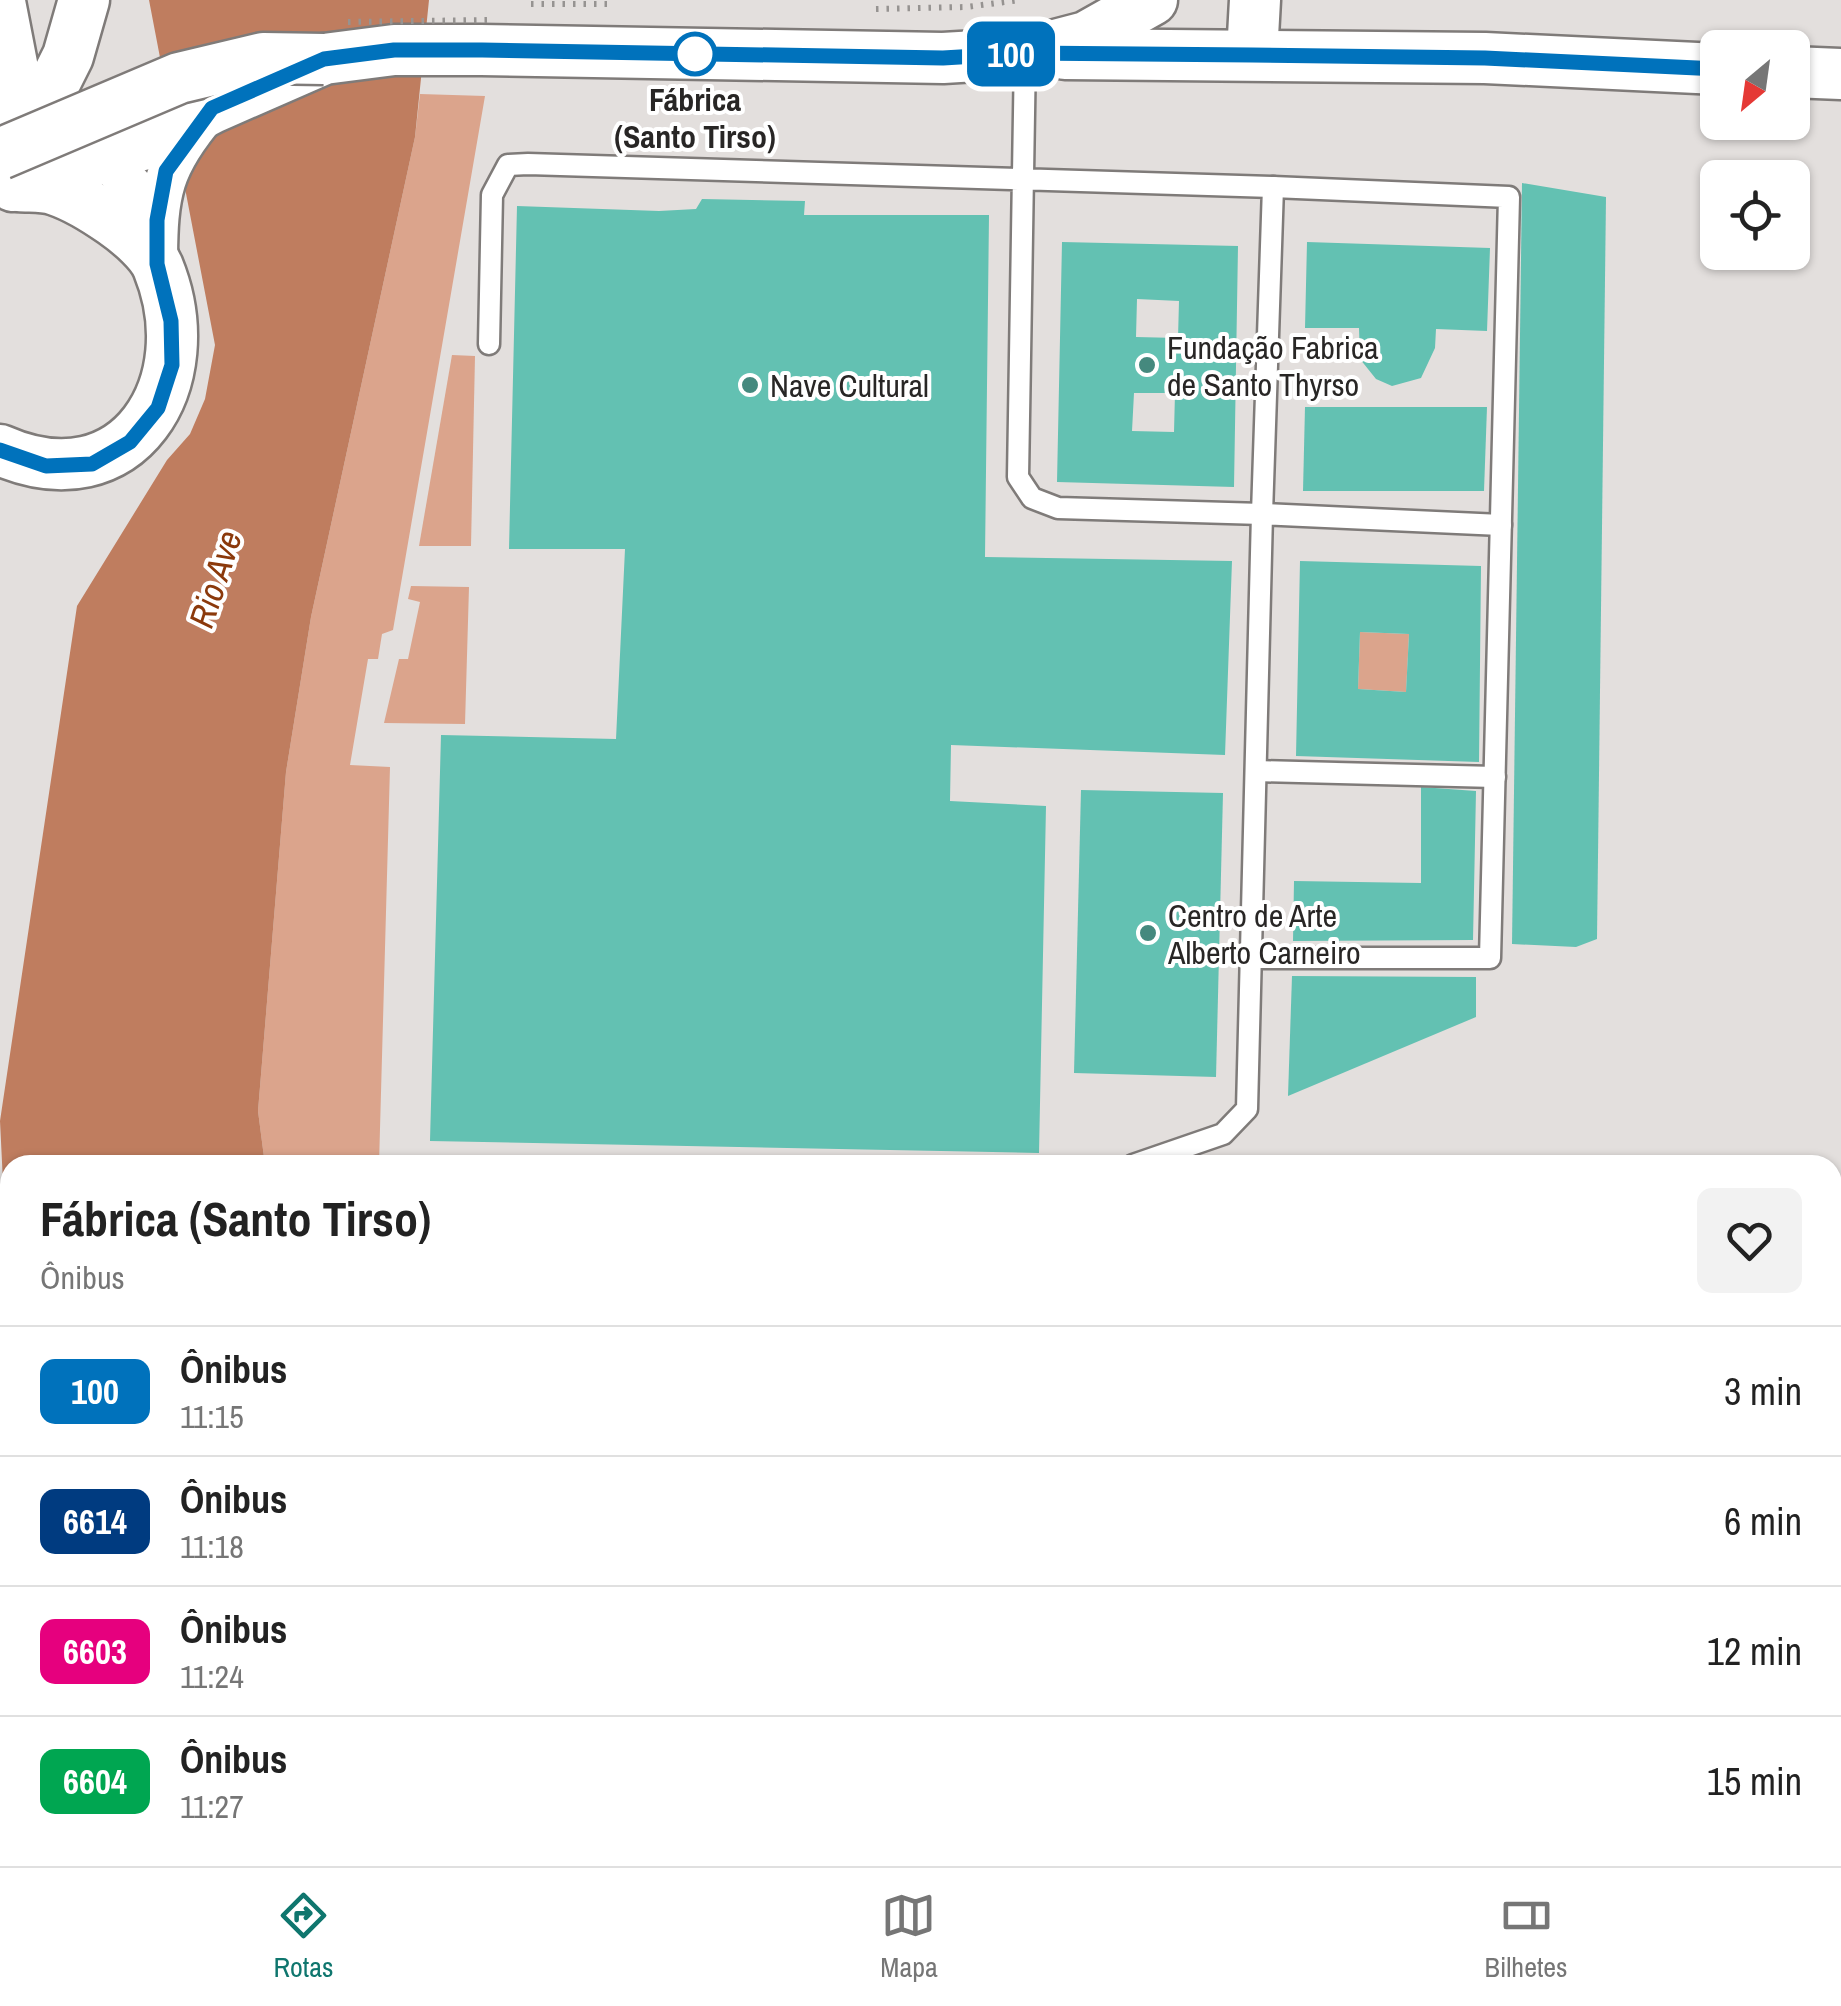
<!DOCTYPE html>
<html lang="pt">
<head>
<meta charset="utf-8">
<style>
  body { margin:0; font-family:"Archivo Narrow",sans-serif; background:#f2f2f2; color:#222; height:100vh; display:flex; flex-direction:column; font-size:38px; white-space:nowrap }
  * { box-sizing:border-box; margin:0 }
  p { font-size:32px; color:#767676 }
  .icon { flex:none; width:55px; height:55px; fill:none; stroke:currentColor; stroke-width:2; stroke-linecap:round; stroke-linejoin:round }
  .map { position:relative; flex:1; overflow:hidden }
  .drawer { position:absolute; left:0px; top:1155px; width:1842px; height:712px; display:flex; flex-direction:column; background:#fff; border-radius:30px 30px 0 0; box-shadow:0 2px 8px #0004 }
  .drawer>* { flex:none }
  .badge { padding:0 20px; border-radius:15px; font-size:35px; line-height:65px }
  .needle { width:65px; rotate:209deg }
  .tools { position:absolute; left:1700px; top:30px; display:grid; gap:20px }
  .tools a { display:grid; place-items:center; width:110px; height:110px; border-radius:15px; background:#fff; box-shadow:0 2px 8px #0004; font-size:50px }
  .map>.badge { position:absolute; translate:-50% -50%; box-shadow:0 0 0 5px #fff }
  .round { display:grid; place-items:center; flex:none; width:105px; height:105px; border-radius:15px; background:#f2f2f2 }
  .head { display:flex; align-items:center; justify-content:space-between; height:170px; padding:0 40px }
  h1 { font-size:48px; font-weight:700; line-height:75px }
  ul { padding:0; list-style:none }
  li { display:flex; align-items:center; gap:30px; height:130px; padding:0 40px; border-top:2px solid #e0e0e0 }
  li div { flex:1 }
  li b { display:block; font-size:38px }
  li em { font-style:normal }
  li .badge { min-width:110px; font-weight:700; text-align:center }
  .tab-bar { display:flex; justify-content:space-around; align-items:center; height:140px; border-top:2px solid #e0e0e0; background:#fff; font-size:28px; color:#767676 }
  .tab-bar a { display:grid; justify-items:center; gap:5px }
  .tab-bar .current { color:#0f766e }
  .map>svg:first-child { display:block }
</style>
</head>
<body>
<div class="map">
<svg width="1841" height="1866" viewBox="0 0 1841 1866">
  <rect width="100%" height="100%" fill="#e3dfdd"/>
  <g fill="#dba48c">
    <polygon points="420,94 485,96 393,630 382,634 378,659 368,659 350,765 390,767 379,1165 265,1165 258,1111 286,772 311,617 415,137"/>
    <polygon points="452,355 475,356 471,546 419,546"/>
    <polygon points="411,586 469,587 465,724 384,723 399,659 408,659 420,602 408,599"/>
    <polygon points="1360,632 1409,634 1406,692 1358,689"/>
  </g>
  <g fill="#bf7d5f">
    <polygon points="149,0 429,0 415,137 311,617 286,772 258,1111 265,1165 10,1165 10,1326 0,1121 77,606 167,460 190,434 205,399 215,345"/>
    <polygon points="252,1858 538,1858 547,1866 253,1866"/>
  </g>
  <g fill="#63c1b2" fill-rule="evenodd">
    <polygon points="1522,183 1606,197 1597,939 1576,947 1512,944"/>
    <polygon points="702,199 805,201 804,215 989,215 985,557 1232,561 1225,755 951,745 950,801 1046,806 1039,1153 430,1141 441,735 616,739 625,549 509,549 517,206 659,211 696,209"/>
    <path d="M1062,242l176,4 -4,241 -177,-5zM1137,299l42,2 -1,37 -42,-1zM1134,393h41l-1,39 -42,-1z"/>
    <polygon points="1307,242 1490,248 1487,331 1436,329 1435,348 1421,378 1392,386 1376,379 1360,359 1359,328 1305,328"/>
    <polygon points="1305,407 1487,407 1484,491 1303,491"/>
    <path d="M1300,561l181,5 -2,196 -183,-6zM1360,632l49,2 -3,58 -48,-3z"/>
    <polygon points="1421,787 1476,791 1473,940 1293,941 1294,881 1421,883"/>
    <polygon points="1081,790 1223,793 1216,1077 1074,1073"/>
    <polygon points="1292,976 1476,977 1476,1017 1288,1096"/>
  </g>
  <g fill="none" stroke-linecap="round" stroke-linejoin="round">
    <g stroke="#7f7b79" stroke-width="25">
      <g id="service">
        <polyline points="489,344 492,195 508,165 528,164 1273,187 1262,514 1058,508 1032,498 1018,477 1025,53"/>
        <polyline points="1256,771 1495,777"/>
        <polyline points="1252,958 1490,958 1509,197 1273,187"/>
        <polyline points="1133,1165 1223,1134 1247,1109 1262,514 1501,525"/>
      </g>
    </g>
    <g stroke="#7f7b79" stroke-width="45">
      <g id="minor">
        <path d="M84,145c30,19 54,44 73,75"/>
        <path d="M157,263c0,-70 5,-97 51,-151"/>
      </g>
    </g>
    <g stroke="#7f7b79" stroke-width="55">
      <g id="tertiary">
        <polyline points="0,2 26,136"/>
        <polyline points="1065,54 1485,58 1718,69"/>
        <polyline points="1252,55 1255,0"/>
        <polyline points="1792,72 1841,74"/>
        <polyline points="10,172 68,56 84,0"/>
        <polyline points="13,186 139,146 212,108 324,59 394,50 481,50 943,58 1025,53 1086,37 1152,0"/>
        <path d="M0,450c129,57 205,-68 158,-183 -12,-29 -73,-67 -102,-77 -11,-4 -25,-3 -37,-4"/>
      </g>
    </g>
    <g stroke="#969391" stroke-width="6" stroke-dasharray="2.5 8" stroke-linecap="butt">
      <polyline points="531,4 613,4"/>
      <polyline points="876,9 966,7 1021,0"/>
    </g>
    <use href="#service" stroke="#fff" stroke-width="20"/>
    <use href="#minor" stroke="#fff" stroke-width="40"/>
    <use href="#tertiary" stroke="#fff" stroke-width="50"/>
    <g stroke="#757271" stroke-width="11">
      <g id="rail">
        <polyline points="0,1640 10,1664"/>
        <polyline points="110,1858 115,1866"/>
      </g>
    </g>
    <use href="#rail" stroke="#fff" stroke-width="8" stroke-dasharray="22" stroke-linecap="butt"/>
    <g stroke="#7f7b79" stroke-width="55" stroke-linecap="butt">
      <polyline id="tertiary-bridge" points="0,154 179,78 263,58 324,59"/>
    </g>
    <polyline stroke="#969391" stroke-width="6" stroke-dasharray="2.5 8" stroke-linecap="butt" points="348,22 487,20"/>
    <use href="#tertiary-bridge" stroke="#fff" stroke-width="50"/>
  </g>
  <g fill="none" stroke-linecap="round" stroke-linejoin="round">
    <g stroke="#fff" stroke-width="22">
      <polyline id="line" points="0,450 46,466 92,464 130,442 158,408 172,365 171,321 157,264 157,220 166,171 212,108 324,59 394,50 482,50 943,58 1025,53 1252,55 1485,58 1718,69"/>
    </g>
    <use href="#line" stroke="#0072bc" stroke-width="15"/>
  </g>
  <circle fill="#fff" stroke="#0072bc" stroke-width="5" cx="695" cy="54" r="20"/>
  <g fill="#45897e" stroke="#fff" stroke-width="4">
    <circle cx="1147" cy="365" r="10"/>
    <circle cx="750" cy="385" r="10"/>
    <circle cx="1148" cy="933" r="10"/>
  </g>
  <g text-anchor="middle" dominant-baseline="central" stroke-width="8" stroke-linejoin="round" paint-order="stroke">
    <g font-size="32" font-weight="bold" fill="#282625" stroke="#fff">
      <text x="695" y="99">Fábrica<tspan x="695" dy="37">(Santo Tirso)</tspan></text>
    </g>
    <g font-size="32" fill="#282625" stroke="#fff" text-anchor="start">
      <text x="1167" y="347">Fundação Fabrica<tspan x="1167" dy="37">de Santo Thyrso</tspan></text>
      <text x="770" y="385">Nave Cultural</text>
      <text x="1168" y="915">Centro de Arte<tspan x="1168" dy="37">Alberto Carneiro</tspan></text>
    </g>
    <g font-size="35" font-style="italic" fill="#8b390b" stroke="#fff">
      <text transform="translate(215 579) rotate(-72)">Rio Ave</text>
    </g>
  </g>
</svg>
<div class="tools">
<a><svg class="needle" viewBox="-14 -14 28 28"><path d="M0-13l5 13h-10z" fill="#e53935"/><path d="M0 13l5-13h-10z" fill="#767676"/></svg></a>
<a><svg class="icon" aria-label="locate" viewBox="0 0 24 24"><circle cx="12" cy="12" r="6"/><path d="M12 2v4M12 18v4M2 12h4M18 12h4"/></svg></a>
</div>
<b class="badge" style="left:1011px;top:54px;background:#0072bc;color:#fff">100</b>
<section class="drawer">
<div class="head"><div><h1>Fábrica (Santo Tirso)</h1><p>Ônibus</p></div><a class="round"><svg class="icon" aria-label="heart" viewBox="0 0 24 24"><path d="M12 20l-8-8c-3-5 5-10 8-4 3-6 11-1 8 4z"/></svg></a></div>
<ul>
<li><span class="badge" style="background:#0072bc;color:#fff">100</span><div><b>Ônibus</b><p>11:15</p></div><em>3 min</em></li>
<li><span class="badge" style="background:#003b80;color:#fff">6614</span><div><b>Ônibus</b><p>11:18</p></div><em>6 min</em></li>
<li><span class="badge" style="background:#e6007e;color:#fff">6603</span><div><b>Ônibus</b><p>11:24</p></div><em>12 min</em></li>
<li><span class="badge" style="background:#00a651;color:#fff">6604</span><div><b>Ônibus</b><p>11:27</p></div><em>15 min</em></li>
</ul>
</section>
</div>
<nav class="tab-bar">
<a class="current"><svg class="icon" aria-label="directions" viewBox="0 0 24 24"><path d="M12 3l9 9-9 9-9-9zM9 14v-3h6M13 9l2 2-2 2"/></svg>Rotas</a>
<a><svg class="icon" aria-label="map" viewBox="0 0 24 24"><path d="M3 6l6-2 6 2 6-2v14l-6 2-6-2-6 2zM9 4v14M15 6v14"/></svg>Mapa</a>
<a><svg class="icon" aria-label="tickets" viewBox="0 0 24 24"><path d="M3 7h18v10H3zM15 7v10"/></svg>Bilhetes</a>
</nav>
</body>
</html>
